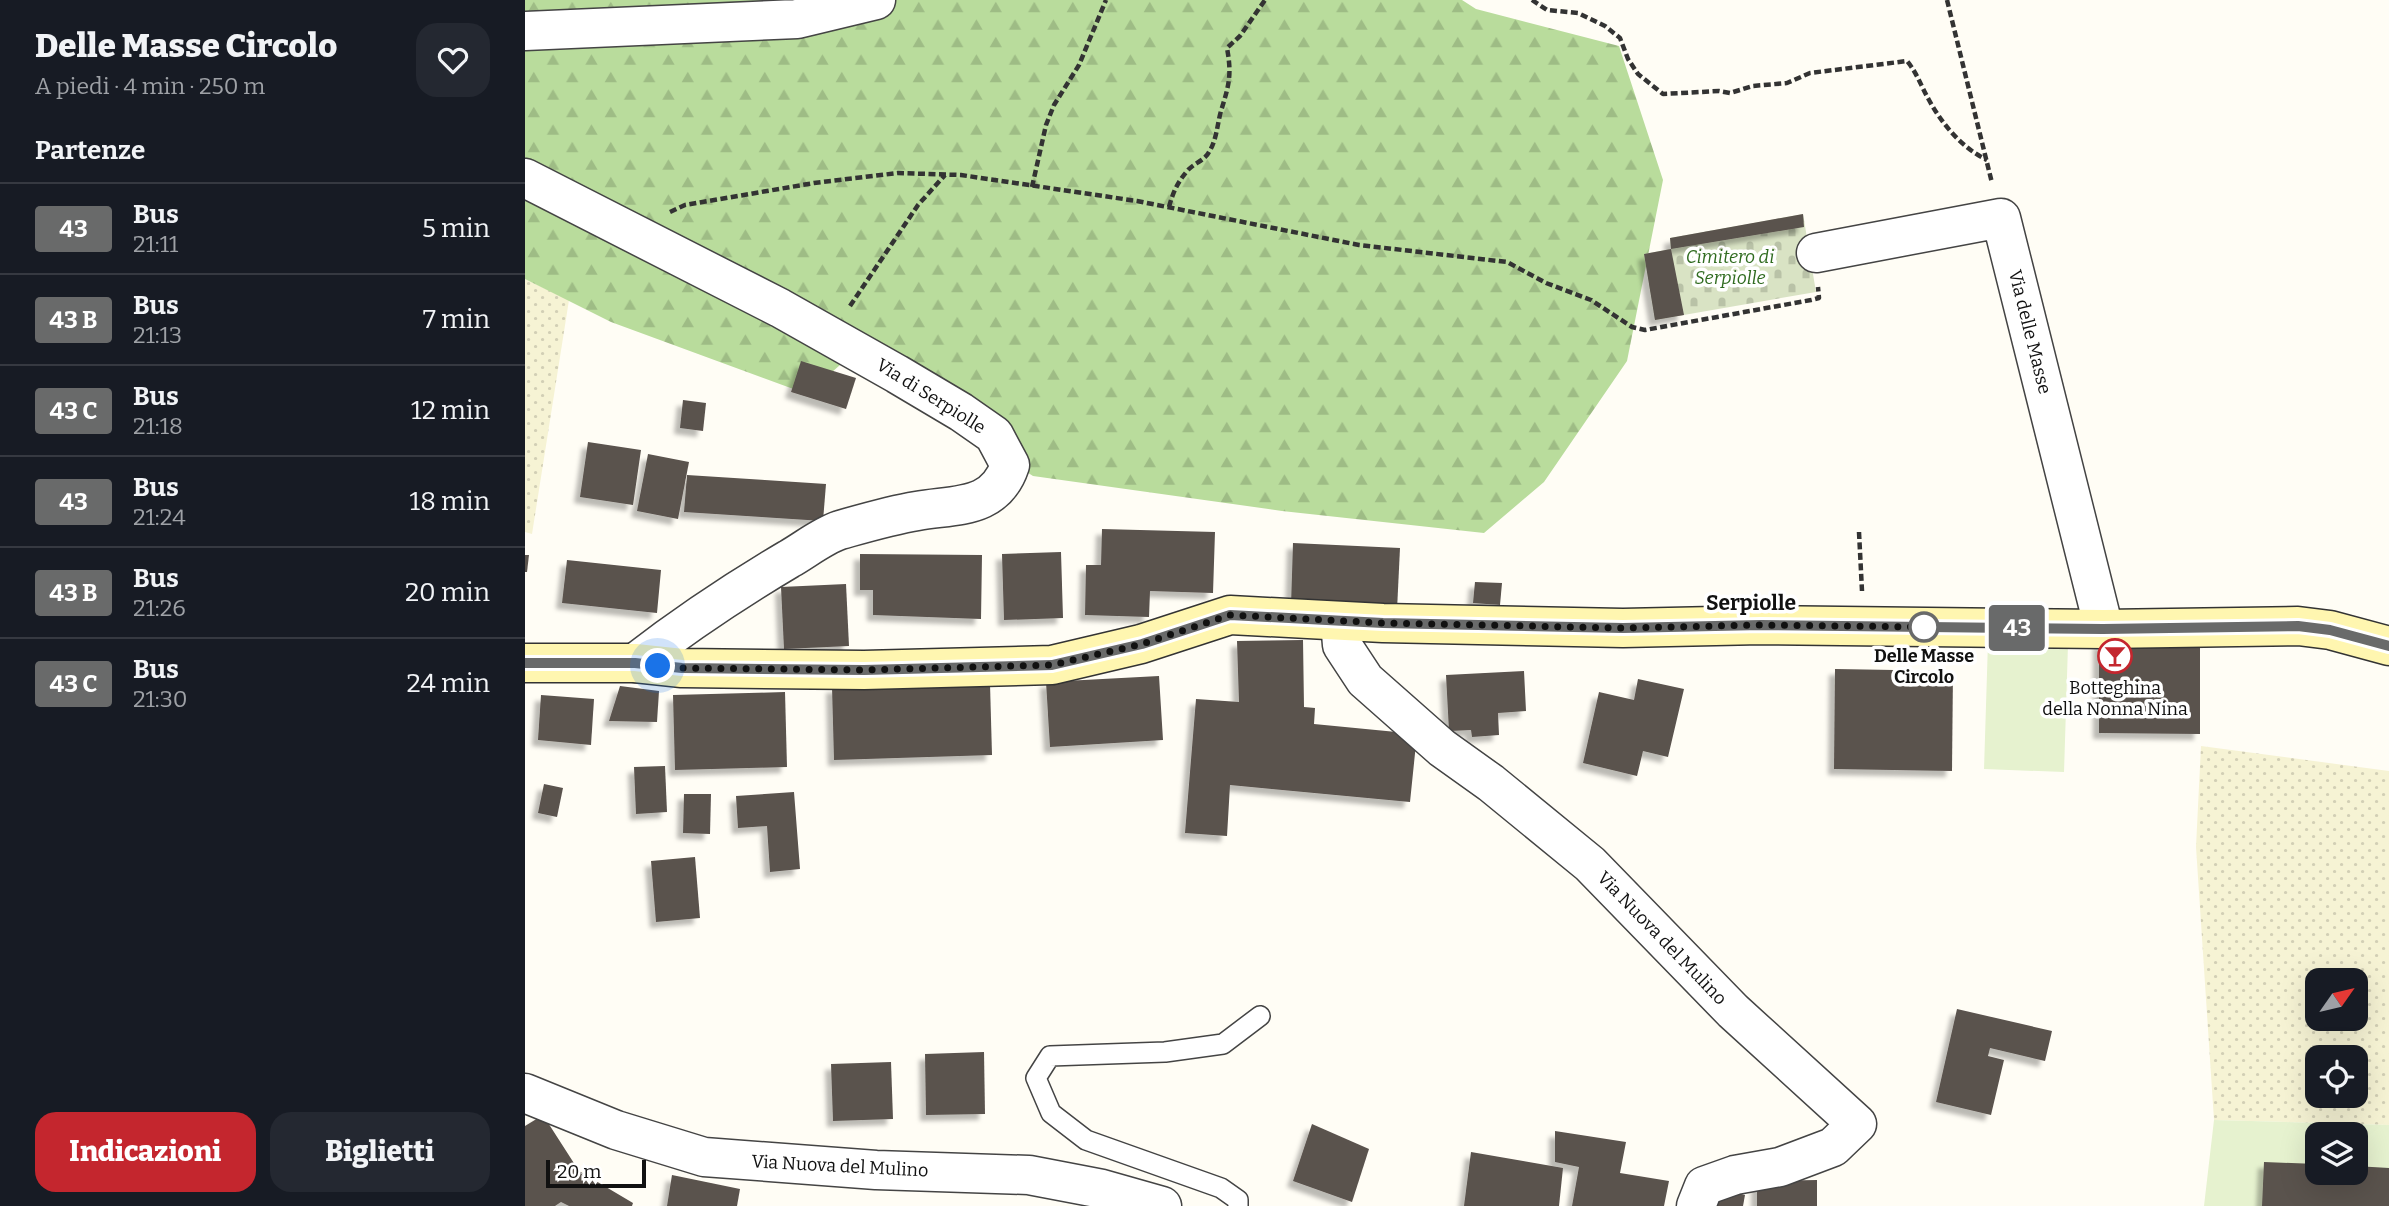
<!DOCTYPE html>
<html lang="it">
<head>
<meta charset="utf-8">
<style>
  body { margin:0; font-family:Bitter,serif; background:#242831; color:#f1f3f6; height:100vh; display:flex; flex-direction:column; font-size:26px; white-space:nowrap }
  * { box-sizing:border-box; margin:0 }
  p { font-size:23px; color:#9ea1a6 }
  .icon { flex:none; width:38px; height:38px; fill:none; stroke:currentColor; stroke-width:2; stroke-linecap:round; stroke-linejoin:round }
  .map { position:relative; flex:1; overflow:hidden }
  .drawer { display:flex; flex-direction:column; background:#171b24; width:525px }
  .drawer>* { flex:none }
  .badge { padding:0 14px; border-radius:5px; font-size:24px; line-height:46px }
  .needle { width:46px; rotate:56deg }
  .tools { position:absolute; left:1780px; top:968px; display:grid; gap:14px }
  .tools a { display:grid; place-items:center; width:63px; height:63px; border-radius:14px; background:#171b24; box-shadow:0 7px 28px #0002; font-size:35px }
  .scale { position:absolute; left:21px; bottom:18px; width:100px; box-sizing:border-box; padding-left:7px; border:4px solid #111; border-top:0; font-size:19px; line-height:24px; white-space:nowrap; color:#111; -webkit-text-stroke:5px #fff; paint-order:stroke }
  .you { position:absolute; width:35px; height:35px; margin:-18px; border:5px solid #fff; border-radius:50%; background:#1a73e8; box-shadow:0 0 0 10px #1a73e833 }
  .map>.badge { position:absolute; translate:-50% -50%; box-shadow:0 0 0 4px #fff }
  h2 { padding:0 35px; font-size:26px; line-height:63px }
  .round { display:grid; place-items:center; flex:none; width:74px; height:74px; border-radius:21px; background:#242831 }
  .overview { display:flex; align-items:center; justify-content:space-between; height:119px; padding:0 35px }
  h1 { font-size:33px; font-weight:800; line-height:52px }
  .button { display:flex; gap:14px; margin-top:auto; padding:14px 35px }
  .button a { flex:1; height:80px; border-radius:21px; background:#c4262e; color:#fff; font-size:28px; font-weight:800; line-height:80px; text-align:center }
  .button a+a { background:#242831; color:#f1f3f6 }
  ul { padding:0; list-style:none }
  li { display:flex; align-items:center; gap:21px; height:91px; padding:0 35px; border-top:2px solid #363941 }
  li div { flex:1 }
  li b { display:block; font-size:26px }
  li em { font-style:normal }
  li .badge { min-width:77px; font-weight:700; text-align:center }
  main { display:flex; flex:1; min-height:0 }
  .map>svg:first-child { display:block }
</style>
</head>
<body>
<main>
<section class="drawer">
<div class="overview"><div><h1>Delle Masse Circolo</h1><p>A piedi · 4 min · 250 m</p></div><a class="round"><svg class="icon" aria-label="heart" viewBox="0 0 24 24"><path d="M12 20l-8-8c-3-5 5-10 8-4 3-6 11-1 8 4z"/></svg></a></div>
<h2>Partenze</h2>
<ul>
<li><span class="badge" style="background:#696a6a;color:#fff">43</span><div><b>Bus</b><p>21:11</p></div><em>5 min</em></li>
<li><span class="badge" style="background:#696a6a;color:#fff">43 B</span><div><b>Bus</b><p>21:13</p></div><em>7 min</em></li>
<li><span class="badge" style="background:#696a6a;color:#fff">43 C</span><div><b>Bus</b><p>21:18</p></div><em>12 min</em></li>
<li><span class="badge" style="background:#696a6a;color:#fff">43</span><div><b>Bus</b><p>21:24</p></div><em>18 min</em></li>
<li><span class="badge" style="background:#696a6a;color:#fff">43 B</span><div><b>Bus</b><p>21:26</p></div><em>20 min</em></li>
<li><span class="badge" style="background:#696a6a;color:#fff">43 C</span><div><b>Bus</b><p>21:30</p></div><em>24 min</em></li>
</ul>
<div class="button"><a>Indicazioni</a><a>Biglietti</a></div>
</section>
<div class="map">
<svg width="1864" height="1206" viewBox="0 0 1864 1206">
  <defs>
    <pattern id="farmland-dots" width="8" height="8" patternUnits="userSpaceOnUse" patternTransform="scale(1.75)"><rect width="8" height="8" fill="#f6f3d4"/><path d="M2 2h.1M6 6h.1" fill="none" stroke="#d2cfb5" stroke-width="1.8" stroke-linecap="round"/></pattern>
    <pattern id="forest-firs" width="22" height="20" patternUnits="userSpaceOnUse" patternTransform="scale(1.75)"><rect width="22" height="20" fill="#b9dc9c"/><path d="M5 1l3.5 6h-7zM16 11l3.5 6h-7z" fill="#9ebc85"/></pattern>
    <pattern id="cemetery-stones" width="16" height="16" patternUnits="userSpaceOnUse" patternTransform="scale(1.75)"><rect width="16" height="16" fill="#d9e3c4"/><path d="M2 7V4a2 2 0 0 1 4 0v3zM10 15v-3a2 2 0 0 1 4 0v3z" fill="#b9c2a7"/></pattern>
    <filter id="shadow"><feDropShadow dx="-6" dy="6" stdDeviation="2" flood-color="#0004"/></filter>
  </defs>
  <rect width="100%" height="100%" fill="#fffdf5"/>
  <g fill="url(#farmland-dots)" fill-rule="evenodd">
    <polygon points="0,279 44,300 7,534 0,532"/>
    <path d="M1676,746l188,25v354l-175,-5 -18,-273zM1792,980h38v38h-38zM1792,1057h38v39h-38z"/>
  </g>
  <polygon fill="url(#forest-firs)" points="0,0 937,0 951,9 1094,46 1138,180 1102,361 1019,482 959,533 757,511 508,476 323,358 282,394 86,322 0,279"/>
  <polygon fill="url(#cemetery-stones)" points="1278,214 1291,292 1130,320 1119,254 1146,249 1145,238"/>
  <g fill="#e6f2cf" fill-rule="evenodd">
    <polygon points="1463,641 1543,644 1539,772 1459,769"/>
    <path d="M1689,1120l175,5v81h-185zM1792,1134h38v38h-38z"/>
  </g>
  <g fill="#5a524d" filter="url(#shadow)">
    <polygon points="1278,214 1279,227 1146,249 1159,315 1130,320 1119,254 1146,249 1145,238"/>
    <polygon points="276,361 331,378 321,409 266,392"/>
    <polygon points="158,400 181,403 178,431 155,428"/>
    <polygon points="63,442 116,450 108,505 55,497"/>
    <polygon points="123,454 164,462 153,519 112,511"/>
    <polygon points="162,475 301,484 298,521 159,512"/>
    <polygon points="577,529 690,532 688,593 625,591 624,617 560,615 561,565 576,565"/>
    <polygon points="768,543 875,548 872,610 766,605"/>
    <polygon points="536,552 538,618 479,620 477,554"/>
    <polygon points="335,554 457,555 456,619 348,615 348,590 335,590"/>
    <polygon points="0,555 4,555 2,572 0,572"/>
    <polygon points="42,560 136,570 132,613 37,603"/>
    <polygon points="950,582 977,583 975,605 948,603"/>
    <polygon points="321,584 324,646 259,649 256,587"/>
    <polygon points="778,640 779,707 790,708 789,724 892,734 885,802 705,785 702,836 660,833 671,699 714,702 712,641"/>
    <polygon points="1574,642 1675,643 1675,734 1574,733"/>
    <polygon points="1310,669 1428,671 1427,771 1309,769"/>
    <polygon points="999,671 1001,711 973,713 974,735 947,737 946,730 924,731 921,675"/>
    <polygon points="634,676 638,740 525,747 521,682"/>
    <polygon points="1113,679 1159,689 1143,757 1118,751 1112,776 1058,763 1074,692 1109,700"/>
    <polygon points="465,684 467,755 309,760 307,687"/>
    <polygon points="95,686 134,691 132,722 84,721"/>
    <polygon points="260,692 262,767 150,770 148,695"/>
    <polygon points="16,695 69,699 66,745 13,740"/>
    <polygon points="140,766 142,812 111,814 109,767"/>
    <polygon points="19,784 38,788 32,817 13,813"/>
    <polygon points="269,792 275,869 245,872 242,826 213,828 211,796"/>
    <polygon points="159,794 186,794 185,834 158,833"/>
    <polygon points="170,857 175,918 131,922 126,861"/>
    <polygon points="1432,1009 1527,1031 1520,1061 1465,1048 1463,1056 1479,1060 1466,1115 1411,1102"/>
    <polygon points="459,1052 460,1114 401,1115 400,1054"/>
    <polygon points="366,1062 368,1119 308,1121 306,1064"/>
    <polygon points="18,1115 54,1171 108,1203 107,1206 44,1206 36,1202 30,1206 0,1206 0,1126"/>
    <polygon points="787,1124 844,1149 827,1202 768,1181"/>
    <polygon points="1030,1131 1101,1142 1095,1173 1144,1181 1139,1206 1047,1206 1054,1167 1030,1162"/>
    <polygon points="946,1152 1038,1168 1034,1206 939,1206"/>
    <polygon points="1739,1162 1792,1164 1792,1172 1830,1172 1830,1166 1864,1168 1864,1206 1737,1206"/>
    <polygon points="147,1175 215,1189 212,1206 142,1206"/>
    <polygon points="1292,1180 1292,1206 1232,1206 1232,1181"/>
    <polygon points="1193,1188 1220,1195 1218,1206 1186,1206"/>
  </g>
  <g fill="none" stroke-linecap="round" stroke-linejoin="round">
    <g stroke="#444" stroke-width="22">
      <polyline id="lane" points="713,1206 713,1200 696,1188 561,1140 526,1113 511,1078 525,1056 640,1052 698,1044 735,1016"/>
    </g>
    <g stroke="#444" stroke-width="41">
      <g id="street">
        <polyline points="0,31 272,19 351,0"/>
        <path d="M0,178l255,130 117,66 64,38 33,23 16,30c-15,45 -54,39 -93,46 -25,4 -52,12 -77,19 -18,6 -35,20 -51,29 -54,32 -105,66 -154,104"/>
        <polyline points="1291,253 1476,218 1579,629"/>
        <polyline points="815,621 817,645 840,680 917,748 966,783 1065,864 1208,1011 1332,1124 1308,1147 1255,1167 1210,1175 1179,1186 1171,1206"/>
        <polyline points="0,1093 91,1130 179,1157 351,1170 504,1175 577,1189 637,1206"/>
      </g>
    </g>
    <g stroke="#333" stroke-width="41">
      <polyline id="secondary" points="0,663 110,663 157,668 339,670 527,665 616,644 705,615 858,623 1098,628 1236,625 1579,629 1773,626 1805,630 1864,646"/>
    </g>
    <g stroke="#333" stroke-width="4.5" stroke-dasharray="7 3.5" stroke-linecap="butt">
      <path d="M1007,0l15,10 31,3 27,13 15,12 8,21 10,15 25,20 56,-3 11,2 23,-7 34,-3 23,-10 97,-12c10,12 14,25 22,39 13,24 33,48 58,60"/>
      <polyline points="1422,0 1467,183"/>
      <polyline points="507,187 521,125 529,105 554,65 581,0"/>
      <path d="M644,207c4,-15 9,-26 20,-38 6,-6 16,-9 20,-17 8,-13 8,-27 12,-41 8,-26 11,-36 6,-63l13,-12 25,-36"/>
      <polyline points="145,212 160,205 289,183 373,173 436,175 612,201 834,245 982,262 1021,283 1066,300 1107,327 1120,330 1286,300 1294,298 1293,287"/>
      <polyline points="325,306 393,205 420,175"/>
      <polyline points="1334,532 1337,591"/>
    </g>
    <use href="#lane" stroke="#fff" stroke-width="19"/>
    <use href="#street" stroke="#fff" stroke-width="38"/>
    <use href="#secondary" stroke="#fff6b0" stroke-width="38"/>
  </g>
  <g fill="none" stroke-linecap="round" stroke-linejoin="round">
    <g stroke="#fff" stroke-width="16">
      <polyline id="line" points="0,663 110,663 157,668 339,670 527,665 617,644 705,615 858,623 1098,628 1236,625 1578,629 1773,626 1805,630 1864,646"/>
    </g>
    <use href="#line" stroke="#696a6a" stroke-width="10"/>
    <polyline stroke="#111" stroke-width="7" stroke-dasharray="0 12.6" points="133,666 157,668 339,670 527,665 617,644 705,615 858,623 1098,628 1236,625 1399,627"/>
  </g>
  <defs>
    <g id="bar-ring" transform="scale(1.75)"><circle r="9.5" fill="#fff" stroke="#c4262e" stroke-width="1.5"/><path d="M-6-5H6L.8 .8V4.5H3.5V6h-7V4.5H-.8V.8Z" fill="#c4262e"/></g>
  </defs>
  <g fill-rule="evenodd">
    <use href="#bar-ring" x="1590" y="656"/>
  </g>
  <circle fill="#fff" stroke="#696a6a" stroke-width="3.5" cx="1399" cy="627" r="14"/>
  <g text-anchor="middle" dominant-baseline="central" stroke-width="7" stroke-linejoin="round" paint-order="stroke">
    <g font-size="18" font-style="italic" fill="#2f6b1f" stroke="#fff">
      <text x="1205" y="257">Cimitero di<tspan x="1205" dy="21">Serpiolle</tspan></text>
    </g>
    <g font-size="18" fill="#111" stroke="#fff">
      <text transform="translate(1505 332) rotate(76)">Via delle Masse</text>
      <text transform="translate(406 396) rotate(32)">Via di Serpiolle</text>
      <text transform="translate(1137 938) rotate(46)">Via Nuova del Mulino</text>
      <text transform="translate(315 1166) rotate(3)">Via Nuova del Mulino</text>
    </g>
    <g font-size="18" font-weight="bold" fill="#111" stroke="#fff">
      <text x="1399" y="656">Delle Masse<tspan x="1399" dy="21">Circolo</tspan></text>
    </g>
    <g font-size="18" fill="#111" stroke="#fff">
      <text x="1590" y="688">Botteghina<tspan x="1590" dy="21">della Nonna Nina</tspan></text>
    </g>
    <g font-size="21" font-weight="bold" fill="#111" stroke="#fff">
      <text x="1226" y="603">Serpiolle</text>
    </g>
  </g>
</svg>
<div class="tools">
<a><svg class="needle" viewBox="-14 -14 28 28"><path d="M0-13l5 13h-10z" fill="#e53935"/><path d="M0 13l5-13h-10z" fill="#9ea1a6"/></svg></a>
<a><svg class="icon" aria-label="locate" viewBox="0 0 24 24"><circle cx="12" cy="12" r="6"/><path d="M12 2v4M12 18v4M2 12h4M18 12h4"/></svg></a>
<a><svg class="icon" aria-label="layers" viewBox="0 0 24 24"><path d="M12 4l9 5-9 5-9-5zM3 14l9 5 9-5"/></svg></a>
</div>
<div class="scale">20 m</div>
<div class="you" style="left:133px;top:666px"></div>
<b class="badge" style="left:1492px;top:628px;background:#696a6a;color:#fff">43</b>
</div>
</main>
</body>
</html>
